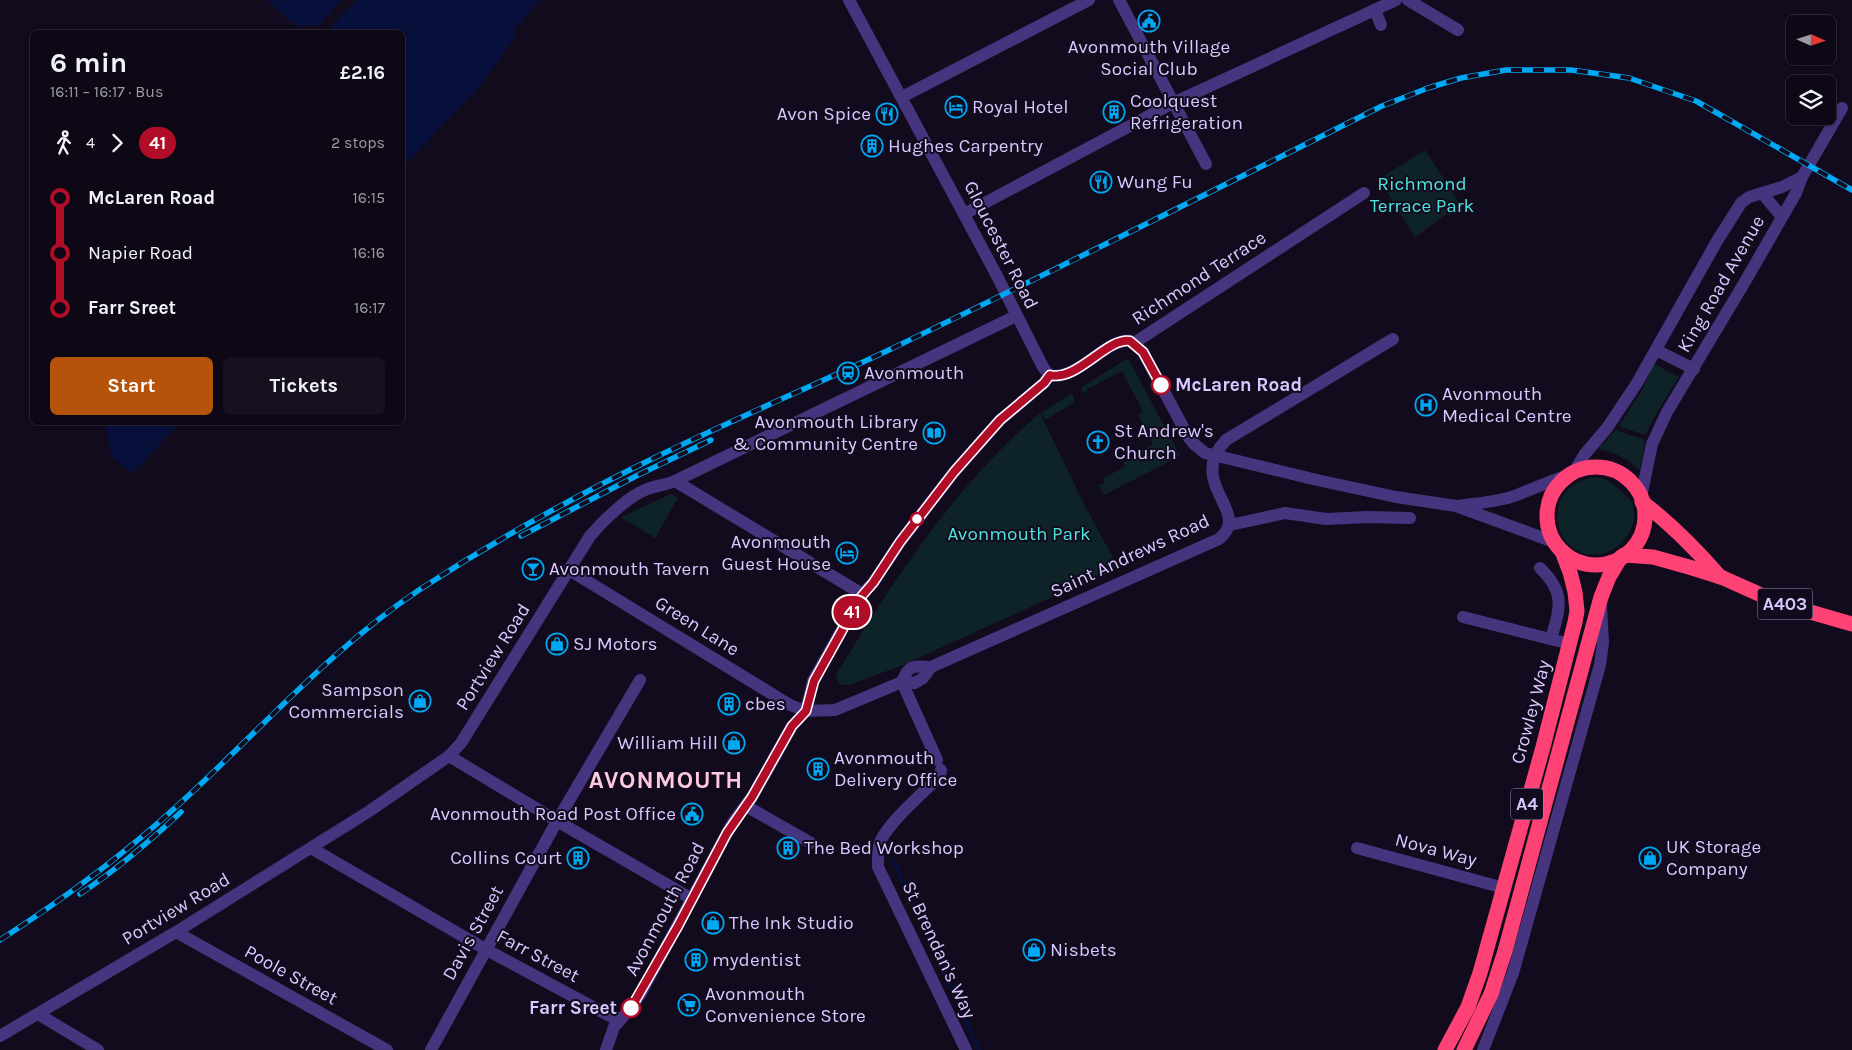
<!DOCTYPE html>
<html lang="en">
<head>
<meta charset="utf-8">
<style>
  body { margin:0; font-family:Karla,sans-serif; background:#17111f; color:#f1f3f6; height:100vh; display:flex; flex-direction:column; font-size:19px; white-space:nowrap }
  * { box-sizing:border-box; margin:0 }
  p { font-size:16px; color:#9b9aa1 }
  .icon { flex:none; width:28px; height:28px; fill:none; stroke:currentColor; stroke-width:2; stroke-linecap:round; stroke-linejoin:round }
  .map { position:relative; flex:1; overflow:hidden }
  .sheet { position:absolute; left:30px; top:30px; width:375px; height:395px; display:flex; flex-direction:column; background:#0e0816; border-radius:8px; box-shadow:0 1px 4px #0004,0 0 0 1px #2e2935 }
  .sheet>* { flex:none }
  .badge { padding:0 10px; border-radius:16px; font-size:18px; line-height:32px }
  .needle { width:32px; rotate:93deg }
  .tools { position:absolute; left:1786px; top:15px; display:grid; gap:10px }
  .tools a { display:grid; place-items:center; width:50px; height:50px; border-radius:8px; background:#0e0816; box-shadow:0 1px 4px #0004,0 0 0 1px #2e2935; font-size:25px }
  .map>.badge { position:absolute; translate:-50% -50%; box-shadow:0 0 0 2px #fff }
  .legs { display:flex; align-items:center; gap:8px; height:55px; padding:0 20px; font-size:16px }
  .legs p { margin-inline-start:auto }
  .overview { display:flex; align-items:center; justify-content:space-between; height:85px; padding:0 20px }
  h1 { font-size:28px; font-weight:700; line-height:38px }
  .primary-button { display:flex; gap:10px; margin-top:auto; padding:10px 20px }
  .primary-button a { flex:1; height:58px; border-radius:8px; background:#b45309; color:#fff; font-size:20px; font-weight:700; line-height:58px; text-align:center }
  .primary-button a+a { background:#17111f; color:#f1f3f6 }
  ul { padding:0 20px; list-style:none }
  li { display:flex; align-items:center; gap:18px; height:55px; font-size:19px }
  li i { display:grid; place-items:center; width:8px; height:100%; margin:0 6px; background:currentColor }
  li i::after { content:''; width:12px; height:12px; margin:-6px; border:4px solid; border-radius:50%; background:#0e0816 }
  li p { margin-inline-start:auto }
  li:first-child i { background:linear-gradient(#0000 50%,currentColor 0) }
  li:last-child i { background:linear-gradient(currentColor 50%,#0000 0) }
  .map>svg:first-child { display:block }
</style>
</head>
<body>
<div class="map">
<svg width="1852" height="1050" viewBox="0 0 1852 1050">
  <rect width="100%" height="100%" fill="#120b1d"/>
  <g fill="#0e2328">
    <polygon points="1425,150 1460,204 1415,237 1379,179"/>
    <polygon points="1125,360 1129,360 1180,456 1104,495 1099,485 1105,482 1103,478 1125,467 1123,463 1141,454 1140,451 1153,444 1139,416 1143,411 1122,371 1087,389 1087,394 1081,390 1082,387"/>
    <polygon points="1654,364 1679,377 1659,409 1645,435 1619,426 1642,390"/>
    <polygon points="1072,393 1075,402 1045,420 1042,413"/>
    <path d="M1040,413l44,91 34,63 -215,98 -54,20h-6l-4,-1 -3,-9c58,-96 118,-188 204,-262z"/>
    <path d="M1616,430l29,10 -5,28 -2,1c-12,-12 -24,-17 -40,-20z"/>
    <path d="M1590,478c16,-1 18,2 30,12 3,4 8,7 11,11 11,23 -9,49 -31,53 -46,7 -63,-63 -10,-76z"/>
    <polygon points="671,494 678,498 655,538 621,517"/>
  </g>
  <g fill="#070f3b">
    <polygon points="267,0 341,0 320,25 296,26"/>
    <polygon points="357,0 543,0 541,2 538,1 513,32 516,36 480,86 403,167 402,32 326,32"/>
    <polygon points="105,423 105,422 179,423 137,469 130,472 111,456"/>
  </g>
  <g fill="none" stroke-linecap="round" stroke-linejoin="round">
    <polyline stroke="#070f3b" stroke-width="4" points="893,860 979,1050"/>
    <g stroke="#46347f" stroke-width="12">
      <polyline points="849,0 996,274 1043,367 1049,375"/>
      <polyline points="1119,0 1206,164"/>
      <polyline points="1408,0 1458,30"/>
      <polyline points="1375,10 1381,25"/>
      <polyline points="902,97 1089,0"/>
      <polyline points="1762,193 1781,216"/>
      <polyline points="964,214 1173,103 1396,0"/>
      <polyline points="1134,343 1364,193"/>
      <polyline points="1656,350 1694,369"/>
      <path d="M1049,375c28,7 58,-38 81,-34l13,11 46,86 5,6 11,9 112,27 79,17 60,9 98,36"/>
      <polyline points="1574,472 1584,455 1607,428 1637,383 1717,241 1741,203 1749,197 1782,187 1802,177"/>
      <polyline points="675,481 862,594"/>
      <polyline points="1641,497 1652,444 1667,412 1746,280 1796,193 1802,177 1842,108"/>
      <path d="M1458,506c20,-3 41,-4 59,-11 17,-7 34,-14 52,-20"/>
      <polyline points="1230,525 1285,513 1326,519 1367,517 1410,518"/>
      <path d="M1540,568c26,25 20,40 11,71"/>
      <polyline points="569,570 790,705 806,711 835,710 902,682 915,683 923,678 931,667"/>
      <polyline points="1463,617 1570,644"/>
      <path d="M902,682c7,-18 11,-16 29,-15l288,-128c30,-24 -18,-47 -4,-83 2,-6 7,-11 11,-16l167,-101"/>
      <polyline points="902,682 937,760"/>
      <polyline points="449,756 557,821 692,899"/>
      <path d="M941,770l-1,6c-17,17 -48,43 -59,64 -4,9 -3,18 -3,27l88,183"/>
      <polyline points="746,806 811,843"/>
      <polyline points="311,848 485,949 619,1021"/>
      <polyline points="1357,848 1504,888"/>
      <polyline points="176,932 387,1050"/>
      <polyline points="38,1014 98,1050"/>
      <path d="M0,1036l176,-104 192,-120 81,-56 12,-13 129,-207c13,-15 36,-38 55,-46 9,-4 20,-5 30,-9l341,-165"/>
      <polyline points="431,1050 557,821 640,680"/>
      <polyline points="606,1050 614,1027 629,1010 641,993 733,822 752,797 792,726 806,711 813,681 862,594 873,583 900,542 954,472 1000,420 1044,383 1049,375"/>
      <polyline points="1483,1050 1513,973 1600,665 1603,643 1601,607"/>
    </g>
    <g stroke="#ff4275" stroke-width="15">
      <circle cx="1596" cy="516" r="49"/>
      <path d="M1642,502c29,22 54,47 78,75"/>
      <polyline points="1624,555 1653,557 1689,567 1721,577 1779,603 1852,624"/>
      <polyline points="1445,1050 1468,1007 1480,973 1543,747 1575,622 1577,611 1575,592 1570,572 1562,551"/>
      <polyline points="1464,1050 1491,994 1505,951 1601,597 1609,577 1621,557"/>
    </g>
    <g stroke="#00a7f2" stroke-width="5.5">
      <g id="rail">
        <polyline points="521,536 638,475 711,440"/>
        <path d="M80,894c36,-24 69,-52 101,-82"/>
        <path d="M0,940c62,-40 121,-83 176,-133 81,-73 152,-156 243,-217 75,-49 154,-93 235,-132 78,-38 159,-72 237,-109 165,-79 327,-161 491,-243l46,-18 33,-10 45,-8h65l58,8 67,23 156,89"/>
      </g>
    </g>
    <use href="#rail" stroke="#120b1d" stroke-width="4" stroke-dasharray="11" stroke-linecap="butt"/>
  </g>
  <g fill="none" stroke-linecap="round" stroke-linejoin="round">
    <g stroke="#fff" stroke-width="11">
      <path id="line-1" d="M631,1008l47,-82 49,-93 25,-36 40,-71 14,-15 8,-30 46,-83 13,-15 27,-41 54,-70 46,-52 44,-37 6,-8c27,7 57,-38 80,-34l13,11 18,33"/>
    </g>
    <use href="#line-1" stroke="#b10d28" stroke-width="8"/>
  </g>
  <defs>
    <g id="civic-ring" transform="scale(1.125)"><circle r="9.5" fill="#120b1d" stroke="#00a7f2" stroke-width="1.5"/><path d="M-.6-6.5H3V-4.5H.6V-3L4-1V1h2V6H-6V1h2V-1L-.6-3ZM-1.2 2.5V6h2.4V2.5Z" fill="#00a7f2"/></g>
    <g id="hotel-ring" transform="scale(1.125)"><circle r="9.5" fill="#120b1d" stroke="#00a7f2" stroke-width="1.5"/><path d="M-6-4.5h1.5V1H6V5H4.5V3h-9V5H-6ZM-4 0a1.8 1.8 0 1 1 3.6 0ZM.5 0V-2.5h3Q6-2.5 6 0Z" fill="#00a7f2"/></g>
    <g id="building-ring" transform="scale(1.125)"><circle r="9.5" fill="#120b1d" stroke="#00a7f2" stroke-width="1.5"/><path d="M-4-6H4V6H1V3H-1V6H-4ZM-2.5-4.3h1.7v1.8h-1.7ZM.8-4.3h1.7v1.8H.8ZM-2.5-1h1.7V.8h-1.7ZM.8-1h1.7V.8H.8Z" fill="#00a7f2"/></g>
    <g id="restaurant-ring" transform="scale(1.125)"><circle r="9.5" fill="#120b1d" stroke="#00a7f2" stroke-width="1.5"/><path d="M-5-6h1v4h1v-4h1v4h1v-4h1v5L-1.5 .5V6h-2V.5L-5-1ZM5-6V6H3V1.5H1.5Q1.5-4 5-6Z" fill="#00a7f2"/></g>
    <g id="station-ring" transform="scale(1.125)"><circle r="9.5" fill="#120b1d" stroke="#00a7f2" stroke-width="1.5"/><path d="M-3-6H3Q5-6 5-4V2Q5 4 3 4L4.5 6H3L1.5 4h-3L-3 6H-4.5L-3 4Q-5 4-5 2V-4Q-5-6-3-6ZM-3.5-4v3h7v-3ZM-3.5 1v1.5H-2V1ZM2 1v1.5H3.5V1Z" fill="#00a7f2"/></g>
    <g id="hospital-ring" transform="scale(1.125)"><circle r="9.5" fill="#120b1d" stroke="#00a7f2" stroke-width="1.5"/><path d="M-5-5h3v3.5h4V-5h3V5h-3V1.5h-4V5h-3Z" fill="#00a7f2"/></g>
    <g id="library-ring" transform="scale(1.125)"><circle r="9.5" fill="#120b1d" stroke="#00a7f2" stroke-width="1.5"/><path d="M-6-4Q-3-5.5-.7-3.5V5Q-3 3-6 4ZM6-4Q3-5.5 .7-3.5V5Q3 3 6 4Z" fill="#00a7f2"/></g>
    <g id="church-ring" transform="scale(1.125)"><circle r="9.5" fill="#120b1d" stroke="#00a7f2" stroke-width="1.5"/><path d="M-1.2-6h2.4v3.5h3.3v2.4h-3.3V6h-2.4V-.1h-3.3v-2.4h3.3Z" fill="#00a7f2"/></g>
    <g id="bar-ring" transform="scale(1.125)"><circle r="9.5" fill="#120b1d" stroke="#00a7f2" stroke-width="1.5"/><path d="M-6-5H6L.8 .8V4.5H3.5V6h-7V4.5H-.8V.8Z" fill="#00a7f2"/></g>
    <g id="shop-ring" transform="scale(1.125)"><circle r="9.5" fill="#120b1d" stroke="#00a7f2" stroke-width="1.5"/><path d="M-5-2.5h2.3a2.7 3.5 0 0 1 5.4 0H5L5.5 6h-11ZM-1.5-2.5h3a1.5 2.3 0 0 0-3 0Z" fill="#00a7f2"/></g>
    <g id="supermarket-ring" transform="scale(1.125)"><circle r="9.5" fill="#120b1d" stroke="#00a7f2" stroke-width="1.5"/><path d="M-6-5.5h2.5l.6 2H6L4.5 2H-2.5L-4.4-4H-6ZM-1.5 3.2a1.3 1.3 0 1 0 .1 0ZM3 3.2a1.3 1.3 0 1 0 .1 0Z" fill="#00a7f2"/></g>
  </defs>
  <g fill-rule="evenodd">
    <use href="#civic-ring" x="1149" y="21"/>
    <use href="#hotel-ring" x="956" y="107"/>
    <use href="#building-ring" x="1114" y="112"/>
    <use href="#restaurant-ring" x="887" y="114"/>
    <use href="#building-ring" x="872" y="146"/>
    <use href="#restaurant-ring" x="1101" y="182"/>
    <use href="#station-ring" x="848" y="373"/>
    <use href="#hospital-ring" x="1426" y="405"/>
    <use href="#library-ring" x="934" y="433"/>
    <use href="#church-ring" x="1098" y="442"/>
    <use href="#hotel-ring" x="847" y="553"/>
    <use href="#bar-ring" x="533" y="569"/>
    <use href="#shop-ring" x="557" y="644"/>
    <use href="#shop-ring" x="420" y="701"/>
    <use href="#building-ring" x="729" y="704"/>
    <use href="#shop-ring" x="734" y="743"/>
    <use href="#building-ring" x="818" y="769"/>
    <use href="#civic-ring" x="692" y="814"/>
    <use href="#building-ring" x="788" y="848"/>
    <use href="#building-ring" x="578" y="858"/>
    <use href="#shop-ring" x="1650" y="858"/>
    <use href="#shop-ring" x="713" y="923"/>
    <use href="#shop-ring" x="1034" y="950"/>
    <use href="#building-ring" x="696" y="960"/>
    <use href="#supermarket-ring" x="689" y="1005"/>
  </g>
  <g fill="#fff" stroke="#b10d28" stroke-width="2.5">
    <circle cx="1161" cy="385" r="9"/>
    <circle cx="917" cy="519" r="6"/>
    <circle cx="631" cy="1008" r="9"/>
  </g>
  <g text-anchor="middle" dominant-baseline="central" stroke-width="4" stroke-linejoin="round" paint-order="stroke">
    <g fill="#120b1d" stroke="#9d8fbb" stroke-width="1">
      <rect x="1757.5" y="588.5" width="55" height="31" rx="4"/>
      <rect x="1511" y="788.5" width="32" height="31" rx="4"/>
    </g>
    <g font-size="18" font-weight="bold" fill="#d9c7ff">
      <text x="1785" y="604">A403</text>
      <text x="1527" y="804">A4</text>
    </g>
    <g font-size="19" fill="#d9c7ff" stroke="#120b1d" text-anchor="start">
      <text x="1149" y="47" text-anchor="middle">Avonmouth Village<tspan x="1149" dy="22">Social Club</tspan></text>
      <text x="1130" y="101">Coolquest<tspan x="1130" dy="22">Refrigeration</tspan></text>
      <text x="972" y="107">Royal Hotel</text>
      <text x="871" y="114" text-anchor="end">Avon Spice</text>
      <text x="888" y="146">Hughes Carpentry</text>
      <text x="1117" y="182">Wung Fu</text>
      <text x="864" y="373">Avonmouth</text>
      <text x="1442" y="394">Avonmouth<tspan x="1442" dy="22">Medical Centre</tspan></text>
      <text x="918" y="422" text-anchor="end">Avonmouth Library<tspan x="918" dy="22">&amp; Community Centre</tspan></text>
      <text x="1114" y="431">St Andrew's<tspan x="1114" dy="22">Church</tspan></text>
      <text x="831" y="542" text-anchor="end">Avonmouth<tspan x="831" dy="22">Guest House</tspan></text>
      <text x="549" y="569">Avonmouth Tavern</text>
      <text x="573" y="644">SJ Motors</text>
      <text x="404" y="690" text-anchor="end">Sampson<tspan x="404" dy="22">Commercials</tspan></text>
      <text x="745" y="704">cbes</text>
      <text x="718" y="743" text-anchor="end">William Hill</text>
      <text x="834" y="758">Avonmouth<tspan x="834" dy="22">Delivery Office</tspan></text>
      <text x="676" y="814" text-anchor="end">Avonmouth Road Post Office</text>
      <text x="1666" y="847">UK Storage<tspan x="1666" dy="22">Company</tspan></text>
      <text x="804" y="848">The Bed Workshop</text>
      <text x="562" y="858" text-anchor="end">Collins Court</text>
      <text x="729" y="923">The Ink Studio</text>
      <text x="1050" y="950">Nisbets</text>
      <text x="712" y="960">mydentist</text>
      <text x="705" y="994">Avonmouth<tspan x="705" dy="22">Convenience Store</tspan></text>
    </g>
    <g font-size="19" fill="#4fe3dd" stroke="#120b1d">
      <text x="1422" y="184">Richmond<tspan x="1422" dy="22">Terrace Park</tspan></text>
      <text x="1019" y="534">Avonmouth Park</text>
    </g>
    <g font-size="19" fill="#d9c7ff" stroke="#120b1d">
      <text transform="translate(1001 245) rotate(63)">Gloucester Road</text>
      <text transform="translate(1199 278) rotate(-33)">Richmond Terrace</text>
      <text transform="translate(1721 284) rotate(-60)">King Road Avenue</text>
      <text transform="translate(1130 556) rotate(-25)">Saint Andrews Road</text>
      <text transform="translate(697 626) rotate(32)">Green Lane</text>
      <text transform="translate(493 657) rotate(-58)">Portview Road</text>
      <text transform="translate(1531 712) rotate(-75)">Crowley Way</text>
      <text transform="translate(1436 850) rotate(15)">Nova Way</text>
      <text transform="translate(176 909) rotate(-31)">Portview Road</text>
      <text transform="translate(665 909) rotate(-62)">Avonmouth Road</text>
      <text transform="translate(473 933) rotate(-61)">Davis Street</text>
      <text transform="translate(939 950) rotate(65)">St Brendan's Way</text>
      <text transform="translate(538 956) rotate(28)">Farr Street</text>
      <text transform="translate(291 975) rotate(29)">Poole Street</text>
    </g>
    <g font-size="19" font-weight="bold" fill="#d9c7ff" stroke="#120b1d" text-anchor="start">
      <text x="1175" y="385">McLaren Road</text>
      <text x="617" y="1008" text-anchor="end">Farr Sreet</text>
    </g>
    <g font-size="24" font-weight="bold" letter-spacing="1" fill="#ffc9e0" stroke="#120b1d">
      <text x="666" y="780">AVONMOUTH</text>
    </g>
  </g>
</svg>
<div class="tools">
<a><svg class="needle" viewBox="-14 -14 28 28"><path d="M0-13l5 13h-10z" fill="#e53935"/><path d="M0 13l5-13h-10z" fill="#9b9aa1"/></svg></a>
<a><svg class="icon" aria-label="layers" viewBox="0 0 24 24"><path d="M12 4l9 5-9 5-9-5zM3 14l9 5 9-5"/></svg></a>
</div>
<b class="badge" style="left:852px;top:612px;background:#b10d28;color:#fff">41</b>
<section class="sheet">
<div class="overview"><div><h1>6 min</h1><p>16:11 – 16:17 · Bus</p></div><b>£2.16</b></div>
<div class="legs"><svg class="icon" aria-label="walk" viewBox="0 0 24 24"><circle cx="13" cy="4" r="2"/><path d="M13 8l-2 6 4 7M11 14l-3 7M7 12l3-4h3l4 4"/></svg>4<svg class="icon" aria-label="forward" viewBox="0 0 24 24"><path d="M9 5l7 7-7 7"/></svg><b class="badge" style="background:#b10d28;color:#fff">41</b><p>2 stops</p></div>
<ul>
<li><i style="color:#b10d28"></i><b>McLaren Road</b><p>16:15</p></li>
<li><i style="color:#b10d28"></i><span>Napier Road</span><p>16:16</p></li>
<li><i style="color:#b10d28"></i><b>Farr Sreet</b><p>16:17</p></li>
</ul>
<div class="primary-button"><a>Start</a><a>Tickets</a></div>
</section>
</div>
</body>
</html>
